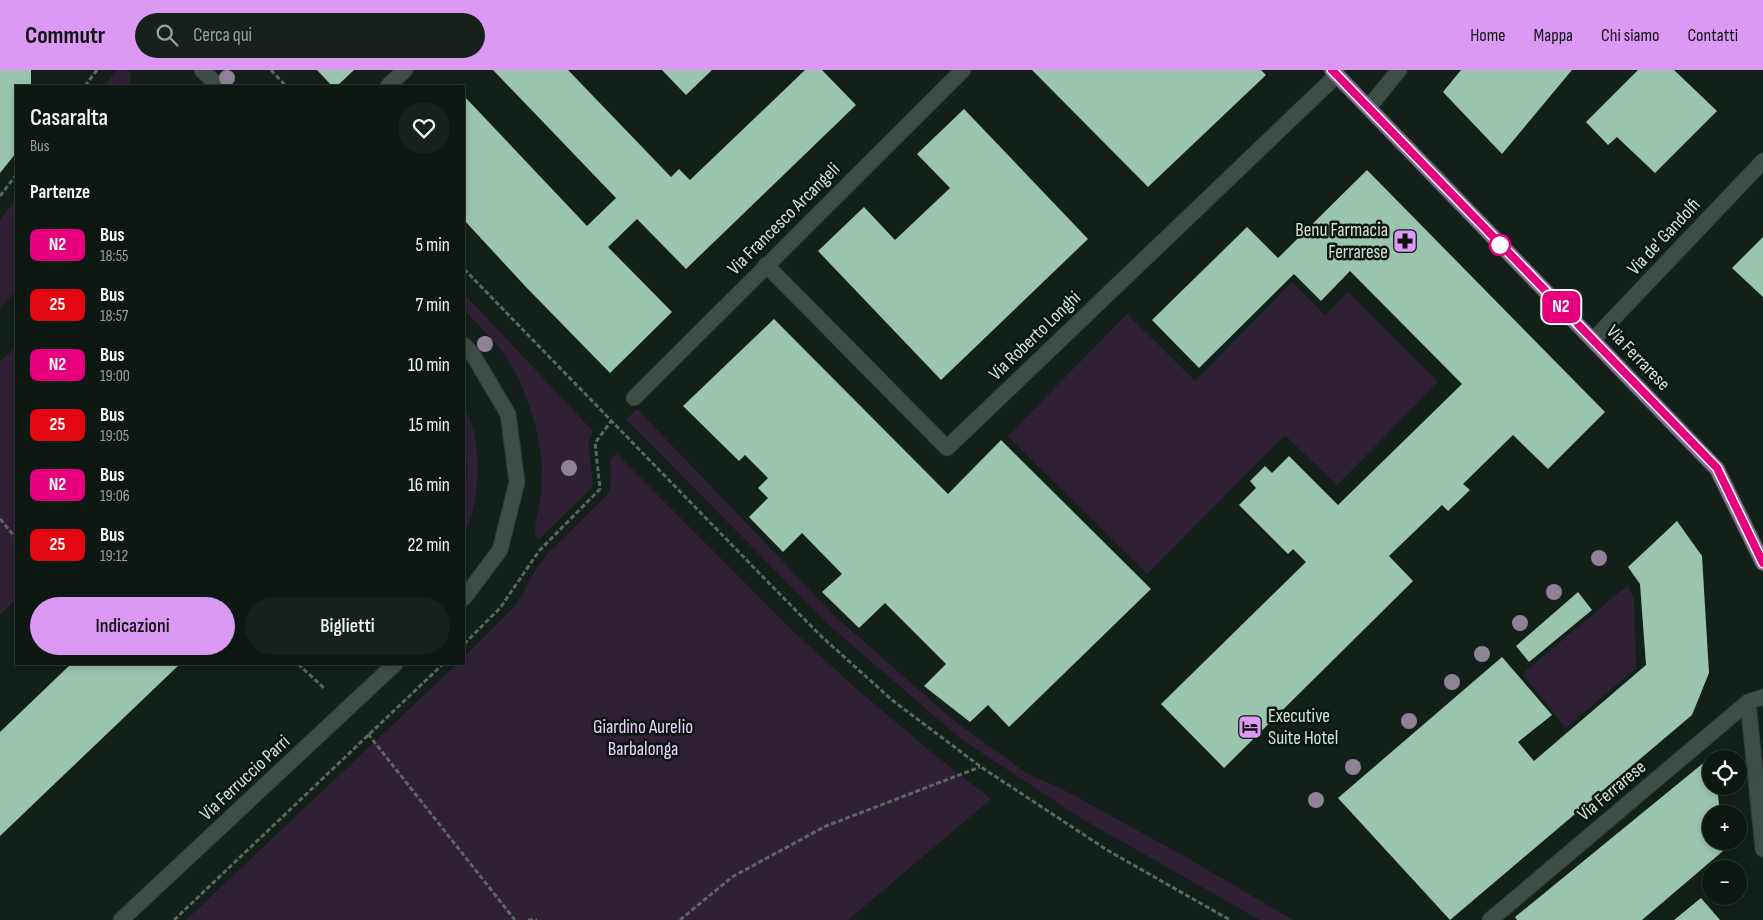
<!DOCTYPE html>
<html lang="it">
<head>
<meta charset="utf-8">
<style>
  body { margin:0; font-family:"Sofia Sans Condensed",sans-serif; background:#17211c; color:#f1f3f6; height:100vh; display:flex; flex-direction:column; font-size:19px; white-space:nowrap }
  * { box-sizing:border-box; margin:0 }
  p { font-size:16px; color:#9ba0a0 }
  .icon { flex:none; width:28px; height:28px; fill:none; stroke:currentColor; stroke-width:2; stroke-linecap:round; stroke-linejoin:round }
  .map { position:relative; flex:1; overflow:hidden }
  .panel { position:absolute; left:15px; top:15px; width:450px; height:580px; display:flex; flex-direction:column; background:#0e1813; border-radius:0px; box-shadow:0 2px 8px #0003,0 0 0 1px #2e3733 }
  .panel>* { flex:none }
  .badge { padding:0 10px; border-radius:8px; font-size:18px; line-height:32px }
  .fabs { position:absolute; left:1702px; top:680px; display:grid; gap:10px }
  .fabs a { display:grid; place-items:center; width:45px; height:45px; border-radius:50%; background:#0e1813; box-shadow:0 2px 8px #0003,0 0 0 1px #2e3733; font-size:25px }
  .map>.badge { position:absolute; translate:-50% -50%; box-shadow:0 0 0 2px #fff }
  h2 { padding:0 15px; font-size:19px; line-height:45px }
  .round { display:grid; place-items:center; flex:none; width:52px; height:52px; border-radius:26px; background:#17211c }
  .summary { display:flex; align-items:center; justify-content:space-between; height:85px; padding:0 15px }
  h1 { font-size:24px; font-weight:600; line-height:38px }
  .button { display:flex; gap:10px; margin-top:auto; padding:10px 15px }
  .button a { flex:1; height:58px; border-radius:30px; background:#dc99f4; color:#111; font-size:20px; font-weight:600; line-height:58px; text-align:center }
  .button a+a { background:#17211c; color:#f1f3f6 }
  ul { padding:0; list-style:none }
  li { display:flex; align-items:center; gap:15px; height:60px; padding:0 15px }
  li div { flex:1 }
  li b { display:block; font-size:19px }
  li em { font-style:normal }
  li .badge { min-width:55px; font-weight:700; text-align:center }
  header { display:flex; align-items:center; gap:30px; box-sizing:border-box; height:70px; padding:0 25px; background:#dc99f4; color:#111 }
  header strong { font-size:24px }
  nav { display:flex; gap:28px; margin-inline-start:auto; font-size:18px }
  .search { width:350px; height:45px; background:#17211c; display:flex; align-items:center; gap:12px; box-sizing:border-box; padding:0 18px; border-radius:28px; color:#9ba0a0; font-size:19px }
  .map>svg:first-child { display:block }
</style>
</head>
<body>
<header>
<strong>Commutr</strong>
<div class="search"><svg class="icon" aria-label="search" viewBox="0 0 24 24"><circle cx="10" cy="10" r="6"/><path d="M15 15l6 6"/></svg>Cerca qui</div>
<nav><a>Home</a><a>Mappa</a><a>Chi siamo</a><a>Contatti</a></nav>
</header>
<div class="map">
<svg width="1763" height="850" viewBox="0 0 1763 850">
  <rect width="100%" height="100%" fill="#122019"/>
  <g fill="#302036">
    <polygon points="117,0 129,1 131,10 129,16 104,16"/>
    <polygon points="16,129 16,221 0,238 0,150"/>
    <polygon points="1292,212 1325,245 1348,222 1438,312 1337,415 1285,365 1147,504 1008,366 1127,244 1195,311"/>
    <path d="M464,224l129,137 -5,13 5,39 -2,5 -52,51 -4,-3c-1,-12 3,-22 5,-34 2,-10 1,-20 2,-30 0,-39 -19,-96 -44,-126 -10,-12 -23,-24 -34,-36z"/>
    <polygon points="16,277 16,529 0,545 0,292"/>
    <path d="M464,338c20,30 16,96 0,127v-41l4,-26 -4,-18z"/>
    <polygon points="637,339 837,548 953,650 1028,704 1062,719 1184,786 1293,850 1260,850 1079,747 961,669 829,555 626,349"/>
    <polygon points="617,384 793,561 851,614 931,682 991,729 848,850 186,850 457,594 464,594 464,587 516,535 535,501 549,482 606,426 611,416 611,388"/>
    <polygon points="1628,515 1634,530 1636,598 1566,658 1522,604"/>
  </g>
  <g fill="#9bc4af">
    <polygon points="0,0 31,0 31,16 16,16 16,83 0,103"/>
    <polygon points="317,0 354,0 337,16 332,16"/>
    <polygon points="493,0 568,0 671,107 679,99 690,110 805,0 822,0 856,35 686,199 637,149 608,177 672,242 610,303 525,216 464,150 464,26 587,156 616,128"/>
    <polygon points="662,0 712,0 686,25"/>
    <polygon points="1032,0 1261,0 1266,5 1148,117"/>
    <polygon points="1461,0 1572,0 1502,84 1443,22"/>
    <polygon points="1638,0 1674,0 1717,41 1655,103 1617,67 1608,75 1586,52"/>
    <polygon points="964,39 1088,169 941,310 818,181 864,137 895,170 950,118 917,84"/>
    <polygon points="1367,100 1605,342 1548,399 1513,365 1463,414 1470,420 1448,441 1442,435 1389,486 1413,511 1224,698 1161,634 1306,492 1293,479 1288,484 1239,435 1256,418 1250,411 1265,396 1272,403 1289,386 1338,435 1462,314 1350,201 1321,231 1294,204 1199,298 1152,250 1247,157 1278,188"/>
    <polygon points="1763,167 1763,227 1732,198"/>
    <polygon points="774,249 948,424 1001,370 1151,519 1009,657 988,635 970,652 924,616 946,594 885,533 859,558 822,522 842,504 802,463 783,482 749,447 768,428 758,418 768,408 745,385 739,391 683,336"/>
    <polygon points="1677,451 1702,486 1709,603 1692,645 1450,850 1338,728 1502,587 1552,645 1518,672 1534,691 1646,595 1640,514 1628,497"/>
    <polygon points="1578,522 1592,540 1529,592 1516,576"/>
    <polygon points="71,594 180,594 0,766 0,662"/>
    <polygon points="1707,690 1711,690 1711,716 1717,716 1720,744 1711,744 1711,771 1722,771 1723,781 1642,850 1517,850 1515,847"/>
    <polygon points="1701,828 1720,850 1674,850"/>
  </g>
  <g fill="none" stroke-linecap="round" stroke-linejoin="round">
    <g stroke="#303834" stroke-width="17">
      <g id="minor">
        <polyline points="202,0 218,16"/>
        <polyline points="388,16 405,0"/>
        <polyline points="1369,37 1399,0"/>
        <polyline points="766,195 947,378 1337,5"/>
        <polyline points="1593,270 1763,91"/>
        <polyline points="464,275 473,285 508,344 517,412 500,480 464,528"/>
        <polyline points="634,328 963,0"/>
        <polyline points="1748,632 1763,779"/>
        <polyline points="121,850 395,594"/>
        <polyline points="1490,850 1748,632 1763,627"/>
      </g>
    </g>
    <g stroke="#303834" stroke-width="17">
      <polyline id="major" points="1332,0 1717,399 1763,493"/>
    </g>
    <g stroke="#5a6660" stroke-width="3" stroke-dasharray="5 2.5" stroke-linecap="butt">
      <polyline points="271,0 286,16"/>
      <polyline points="85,16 97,0"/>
      <polyline points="0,126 16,105"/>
      <polyline points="464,199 763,507 821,566 892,630 981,697 1107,780 1230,850"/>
      <polyline points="0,449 16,468"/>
      <polyline points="464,574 500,538 539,481 600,419 595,373 612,350"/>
      <polyline points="298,594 325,619"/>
      <polyline points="368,664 515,850"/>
      <polyline points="174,850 443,594"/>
      <polyline points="528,850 537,850"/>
      <polyline points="680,850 732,807 826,756 980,697"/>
    </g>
    <use href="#minor" stroke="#3e4e46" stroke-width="15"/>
    <use href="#major" stroke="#836d90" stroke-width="15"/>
  </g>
  <g fill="#8d8296">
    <circle cx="227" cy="8" r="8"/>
    <circle cx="485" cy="274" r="8"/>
    <circle cx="569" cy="398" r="8"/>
    <circle cx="1599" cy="488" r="8"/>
    <circle cx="1554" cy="522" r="8"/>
    <circle cx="1520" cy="553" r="8"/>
    <circle cx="1482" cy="584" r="8"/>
    <circle cx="1452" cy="612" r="8"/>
    <circle cx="1409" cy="651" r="8"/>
    <circle cx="1353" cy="697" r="8"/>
    <circle cx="1316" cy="730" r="8"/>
  </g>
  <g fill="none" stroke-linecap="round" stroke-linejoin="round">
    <g stroke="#fff" stroke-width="11">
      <polyline id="line" points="1332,0 1717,398 1763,493"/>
    </g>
    <use href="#line" stroke="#e6007e" stroke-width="8"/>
  </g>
  <defs>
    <g id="pharmacy-square" transform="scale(1.25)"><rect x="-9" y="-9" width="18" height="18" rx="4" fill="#dc99f4" stroke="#091710"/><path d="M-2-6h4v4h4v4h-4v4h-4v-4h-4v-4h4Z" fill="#111"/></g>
    <g id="hotel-square" transform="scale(1.25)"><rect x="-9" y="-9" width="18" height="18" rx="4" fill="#dc99f4" stroke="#091710"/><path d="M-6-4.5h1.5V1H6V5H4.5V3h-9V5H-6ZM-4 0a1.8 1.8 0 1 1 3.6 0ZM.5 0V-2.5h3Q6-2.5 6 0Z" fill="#111"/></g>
  </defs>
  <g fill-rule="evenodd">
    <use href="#pharmacy-square" x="1405" y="171"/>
    <use href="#hotel-square" x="1250" y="657"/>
  </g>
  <circle fill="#fff" stroke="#e6007e" stroke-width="2.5" cx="1500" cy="175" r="10"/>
  <g text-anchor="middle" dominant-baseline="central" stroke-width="5" stroke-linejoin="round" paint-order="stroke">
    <g font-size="19" fill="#d7e0db" stroke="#091710">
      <text transform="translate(784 149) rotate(-45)">Via Francesco Arcangeli</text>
      <text transform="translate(1664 167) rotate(-47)">Via de' Gandolfi</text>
      <text transform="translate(1035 266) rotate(-44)">Via Roberto Longhi</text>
      <text transform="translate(1638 288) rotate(46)">Via Ferrarese</text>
      <text transform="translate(245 708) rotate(-43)">Via Ferruccio Parri</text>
      <text transform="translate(1612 721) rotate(-40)">Via Ferrarese</text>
    </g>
    <g font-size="19" fill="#d7e0db" stroke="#091710" text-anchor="end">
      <text x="1388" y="160">Benu Farmacia<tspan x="1388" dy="22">Ferrarese</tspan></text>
      <text x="1268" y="646" text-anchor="start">Executive<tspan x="1268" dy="22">Suite Hotel</tspan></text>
    </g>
    <g font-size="19" fill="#f2d2fd" stroke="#091710">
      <text x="643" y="657">Giardino Aurelio<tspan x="643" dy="22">Barbalonga</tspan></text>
    </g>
  </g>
</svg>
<div class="fabs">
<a><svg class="icon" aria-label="locate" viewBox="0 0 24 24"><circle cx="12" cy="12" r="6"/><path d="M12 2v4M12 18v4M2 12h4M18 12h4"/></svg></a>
<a>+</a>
<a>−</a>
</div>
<b class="badge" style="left:1561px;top:237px;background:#e6007e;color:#fff">N2</b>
<section class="panel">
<div class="summary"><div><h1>Casaralta</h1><p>Bus</p></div><a class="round"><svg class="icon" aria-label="heart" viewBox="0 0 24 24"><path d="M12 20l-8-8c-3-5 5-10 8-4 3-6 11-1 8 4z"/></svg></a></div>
<h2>Partenze</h2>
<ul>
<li><span class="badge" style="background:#e6007e;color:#fff">N2</span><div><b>Bus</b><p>18:55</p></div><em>5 min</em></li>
<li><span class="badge" style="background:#e30613;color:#fff">25</span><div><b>Bus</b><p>18:57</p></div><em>7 min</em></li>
<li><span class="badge" style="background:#e6007e;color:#fff">N2</span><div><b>Bus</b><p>19:00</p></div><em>10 min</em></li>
<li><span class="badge" style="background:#e30613;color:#fff">25</span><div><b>Bus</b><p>19:05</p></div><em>15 min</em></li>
<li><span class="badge" style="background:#e6007e;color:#fff">N2</span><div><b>Bus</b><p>19:06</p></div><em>16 min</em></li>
<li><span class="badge" style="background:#e30613;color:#fff">25</span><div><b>Bus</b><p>19:12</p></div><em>22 min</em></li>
</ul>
<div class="button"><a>Indicazioni</a><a>Biglietti</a></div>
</section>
</div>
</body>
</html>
